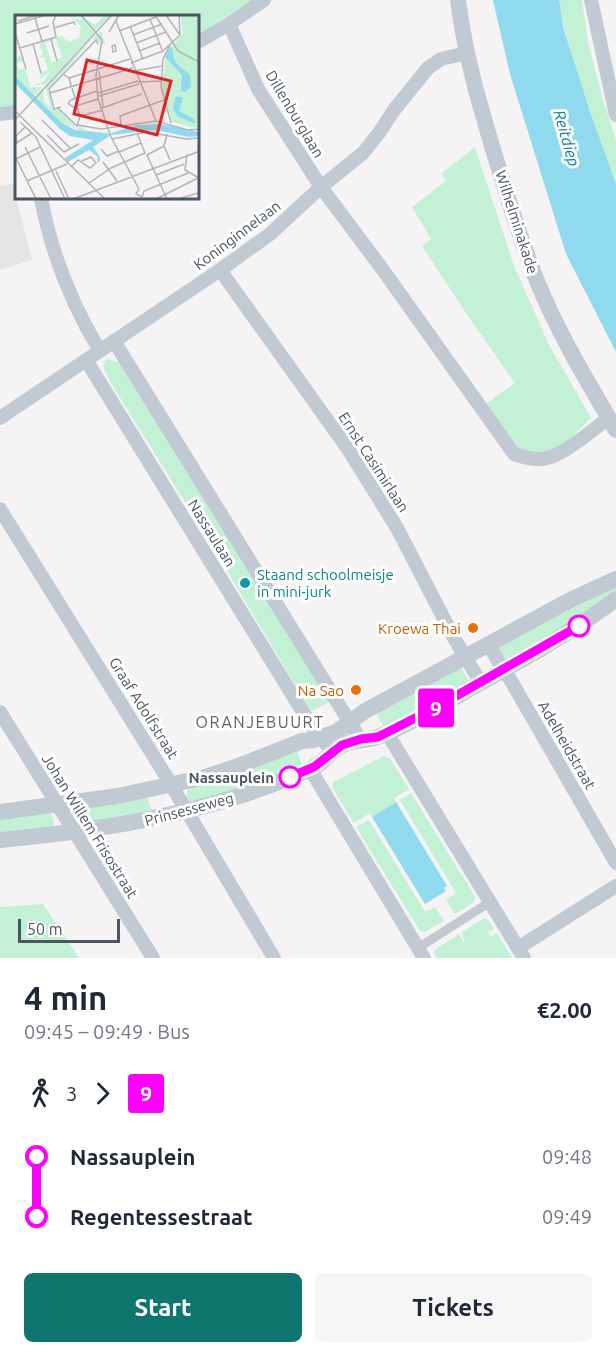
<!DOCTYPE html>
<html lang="en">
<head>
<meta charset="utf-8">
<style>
  body { margin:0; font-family:Ubuntu,sans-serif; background:#f6f6f7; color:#1f2937; height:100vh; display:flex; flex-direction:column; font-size:22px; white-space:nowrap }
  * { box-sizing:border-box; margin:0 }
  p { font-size:20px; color:#747a83 }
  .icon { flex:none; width:33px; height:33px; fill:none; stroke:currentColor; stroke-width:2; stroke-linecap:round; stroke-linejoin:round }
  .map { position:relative; height:958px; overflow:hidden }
  .drawer { display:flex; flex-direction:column; background:#fff; flex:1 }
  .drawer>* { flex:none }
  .badge { padding:0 12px; border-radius:4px; font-size:21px; line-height:39px }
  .scale { position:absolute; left:18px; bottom:15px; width:102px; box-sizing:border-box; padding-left:6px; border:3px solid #4a5661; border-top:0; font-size:16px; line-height:21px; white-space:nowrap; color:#4a5661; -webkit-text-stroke:4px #fff; paint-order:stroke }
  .map>.badge { position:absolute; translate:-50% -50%; box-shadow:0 0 0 3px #fff }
  .legs { display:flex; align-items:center; gap:9px; height:66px; padding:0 24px; font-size:20px }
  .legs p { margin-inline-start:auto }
  .head { display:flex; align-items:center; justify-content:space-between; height:102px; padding:0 24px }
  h1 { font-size:33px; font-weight:600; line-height:45px }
  .action { display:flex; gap:12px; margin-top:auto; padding:12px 24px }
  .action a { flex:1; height:69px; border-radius:9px; background:#0f766e; color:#fff; font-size:24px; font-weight:600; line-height:69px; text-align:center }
  .action a+a { background:#f6f6f7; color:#1f2937 }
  ul { padding:0 24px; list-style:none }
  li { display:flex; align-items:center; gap:21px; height:60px; font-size:22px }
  li i { display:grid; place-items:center; width:9px; height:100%; margin:0 8px; background:currentColor }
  li i::after { content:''; width:15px; height:15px; margin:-8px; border:4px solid; border-radius:50%; background:#fff }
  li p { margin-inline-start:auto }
  li:first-child i { background:linear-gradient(#0000 50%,currentColor 0) }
  li:last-child i { background:linear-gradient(currentColor 50%,#0000 0) }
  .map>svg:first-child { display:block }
</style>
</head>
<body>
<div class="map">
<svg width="616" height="958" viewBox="0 0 616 958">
  <rect width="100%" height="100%" fill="#f5f3f3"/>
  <polygon fill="#e6e4e5" points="15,183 16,198 32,260 0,270 0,185"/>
  <g fill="#c3f1d5">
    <polygon points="0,0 253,0 198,34 198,16 16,16 16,106 0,109"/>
    <path d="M559,0h23l6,43 16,60 12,37v44c-22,-60 -47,-121 -57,-184z"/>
    <path d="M475,147l39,119 35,79 42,73c-20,19 -43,47 -72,30l-33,-44 29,-21 -45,-64 -48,-73 9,-7 -19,-32 34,-26 -5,-7z"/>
    <polygon points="106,359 119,362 123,368 332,701 311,711 208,539 111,383 103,366"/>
    <polygon points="616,583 616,595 506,661 498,648"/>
    <polygon points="460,665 470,684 385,729 375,711"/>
    <polygon points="296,748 303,767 191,804 187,797 187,789"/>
    <polygon points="384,756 390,759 409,789 394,798 396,802 372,817 370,813 354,823 332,787 333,782"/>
    <polygon points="411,793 475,897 474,902 455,914 446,900 456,893 400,800"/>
    <polygon points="146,794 152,811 80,825 76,818 77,810"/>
    <polygon points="50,813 54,820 53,828 0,837 0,817"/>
    <polygon points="369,820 425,912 435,907 444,921 425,932 420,931 356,827"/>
    <polygon points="43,904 79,958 0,958 0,907"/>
    <polygon points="484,918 488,920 494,929 488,932 491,937 497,933 512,958 437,958 434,953 436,949 459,934 463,942 465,941 461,933"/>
  </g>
  <g fill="#90daee">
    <polygon points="493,0 559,0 564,30 590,112 616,184 616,352 566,254 510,74"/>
    <polygon points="396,802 447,886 444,888 446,891 425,904 372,817"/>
  </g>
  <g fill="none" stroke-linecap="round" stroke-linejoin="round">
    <polyline stroke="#c1cad2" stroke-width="9" points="418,948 490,902"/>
    <g stroke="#c1cad2" stroke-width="14">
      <polyline points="591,0 616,115"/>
      <path d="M229,24l29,65 63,98 62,83 131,184c9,3 18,6 28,5 19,-1 50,-29 67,-41"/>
      <polyline points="198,42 229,24 264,0"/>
      <polyline points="0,114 16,112"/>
      <path d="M41,198c10,54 30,105 59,153"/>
      <polyline points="220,270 348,449 397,528 454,638 481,683"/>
      <polyline points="114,341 360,739"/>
      <polyline points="86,360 311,725 327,745"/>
      <polyline points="0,418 220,270 270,234 321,187 363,153 379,133 394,110 428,68 441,59 467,53"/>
      <polyline points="0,509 166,776 274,958"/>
      <polyline points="489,645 503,670 510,679 616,863"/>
      <polyline points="0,712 153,958"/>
      <polyline points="387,733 524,958"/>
      <polyline points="310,769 424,958"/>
      <polyline points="518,948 616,886"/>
    </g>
    <g stroke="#c1cad2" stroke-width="16">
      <path d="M458,0c6,50 20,99 34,146 14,45 27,91 45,135 21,52 50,100 79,149"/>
      <polyline points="0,812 118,796 205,777 238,766 302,741 314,740 336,732 365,711 572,599 616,579"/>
      <path d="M0,840c106,-10 210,-27 309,-70 14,-6 22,-20 36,-26 12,-5 24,-3 35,-8 32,-13 63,-32 93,-49 49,-27 98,-54 143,-88"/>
    </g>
  </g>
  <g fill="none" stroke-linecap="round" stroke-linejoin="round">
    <g stroke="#fff" stroke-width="14">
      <polyline id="line-1" points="290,777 314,767 342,745 361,739 378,737 435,708 579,626"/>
    </g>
    <use href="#line-1" stroke="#f0f" stroke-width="9"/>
  </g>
  <circle fill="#0f9aa8" stroke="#fff" stroke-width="2" cx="245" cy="583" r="6"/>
  <g fill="#fff" stroke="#f0f" stroke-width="3">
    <circle cx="579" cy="626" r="10"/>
    <circle cx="290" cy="777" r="10"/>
  </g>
  <g fill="#e8710a" stroke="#fff" stroke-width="2">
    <circle cx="473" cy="628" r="6"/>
    <circle cx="356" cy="690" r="6"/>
  </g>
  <g text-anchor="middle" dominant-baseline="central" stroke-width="6" stroke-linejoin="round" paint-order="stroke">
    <g font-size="15" fill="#4a5661" stroke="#fff">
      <text transform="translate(295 114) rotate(59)">Dillenburglaan</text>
      <text transform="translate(517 222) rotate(72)">Wilhelminakade</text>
      <text transform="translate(237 235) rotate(-37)">Koninginnelaan</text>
      <text transform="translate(374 462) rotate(57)">Ernst Casimirlaan</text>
      <text transform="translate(212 533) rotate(58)">Nassaulaan</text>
      <text transform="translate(144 708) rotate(58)">Graaf Adolfstraat</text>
      <text transform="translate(567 745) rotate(60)">Adelheidstraat</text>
      <text transform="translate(189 809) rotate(-15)">Prinsesseweg</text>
      <text transform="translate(90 826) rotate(58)">Johan Willem Frisostraat</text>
    </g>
    <g font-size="15" fill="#0d838f" stroke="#fff" text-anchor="start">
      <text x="257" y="574">Staand schoolmeisje<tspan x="257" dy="17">in mini-jurk</tspan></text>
    </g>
    <g font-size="15" fill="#c56008" stroke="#fff" text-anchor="end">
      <text x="461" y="628">Kroewa Thai</text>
      <text x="344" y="690">Na Sao</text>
    </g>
    <g font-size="15" font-weight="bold" fill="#4a5661" stroke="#fff" text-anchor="end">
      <text x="274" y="777">Nassauplein</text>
    </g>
    <g font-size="16" font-style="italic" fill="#0c7c9b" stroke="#fff">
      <text transform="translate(567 138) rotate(74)">Reitdiep</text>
    </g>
    <g font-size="16" letter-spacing="1.5" fill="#5f6368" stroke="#fff">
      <text x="260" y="722">ORANJEBUURT</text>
    </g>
  </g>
  <g transform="translate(15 15)">
    <rect width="184" height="184" fill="#f5f3f3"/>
    <path d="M65,0l15,10 10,-10h7l-18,16 -12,-12 12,14 -48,51 -14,2 11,-4 8,-12 -10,9 -2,-6 9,-3 -4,-13 -5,1 4,-4 -4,-11 22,-7 8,6 10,-4 2,-12 -9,-8 10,1zM41,24l6,18 -10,6 -7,-20zM165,0h19l1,111 -4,2 -24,-6 -10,-31 4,-38 17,-20zM86,16l4,14 -12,-6 -45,50 5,19 -2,1h7l17,17 -11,-5 15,8v-3l9,5 17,1h2l2,2 -22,-1 -25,-10 -26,-27 7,-8 1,14 7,6 -6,-22zM7,41l1,5 -7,2 3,7 6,-2 5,18 -14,-12 14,13h12l-7,8 -20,-19v-19z" fill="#c3f1d5" fill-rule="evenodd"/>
    <path d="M156,31l4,16 15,13 1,12 -6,5 -4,-1 1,-16 -17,-18zM0,61l47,47 13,7 34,4 27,-9 24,-1 39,8v4l-10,1 -33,-7 -45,5 -18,12 7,10v4l-3,1 1,-5 -9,-7 -21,12 -3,-4 28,-18 -23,-4 -10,-7 -45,-46zM161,81l7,2 -4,13 15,8 1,5 -18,-8 -4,-8z" fill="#90daee"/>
    <path fill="none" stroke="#b1b4b9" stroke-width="1.5" d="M19,0l8,26M66,0l21,25 -6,35 2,24 13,38 28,52 -3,5 6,3 2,-6 44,-18M140,0l23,36 21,11M151,0l14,20M135,4l12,31M3,6l19,-6M101,6l40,100M0,9l31,-9M115,11l13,33M39,13l20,-6 1,3M104,16l37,-14M0,17l11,37M94,17l10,-17M12,18l22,-7M118,20l29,-11M36,24l6,22M121,28l30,-11M18,29l8,29M100,30l1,6 -3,1 -1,-6zM155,30l-7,14 -2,28 10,36M5,33l36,-11 -3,-15 3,-7M124,36l21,-8M116,48l32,-12 17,-16 -1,-20M84,56l4,36M119,56l28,-5M48,59l6,4 6,20M54,63l61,-19M123,67l23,-1M35,78l83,-25M83,78l40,-12M84,81l40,-12M53,89l3,-4 26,-9M54,89l4,3 25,-8M46,92l-7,2 -5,-20 47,-49 2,4M43,93l19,18 3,-10 -3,-10M87,93l40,-14M0,96l90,88M65,101l23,-6M0,105l97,-105M27,105l28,28M5,107l16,15 29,62M62,110l24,4 55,-8 32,9 12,-1M106,110l-1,-9 44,-16M152,119l-3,12 6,14M32,120l17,17 15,-8M97,124l35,-7 39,7 14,-1M2,128l-1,-7 9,-9M0,129l17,-11M149,131l-17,9 20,44M10,132l26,52M86,134l6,7 12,-5M104,137l22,-9M172,139l-2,16 14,8M0,141l21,43M1,144l24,-12M88,147l14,19M56,152l7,-7 12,8 6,-5 -5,-6 -9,4M41,156l13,28M141,160l28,-11M12,166l40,-17M74,168l22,-15 34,-15 -8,-20M58,184l127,-48M141,184l42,-21M163,184l20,-6"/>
    <path fill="#d62828" fill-opacity="0.15" stroke="#d62828" stroke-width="3" d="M72,45l84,21 -14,54 -83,-21z"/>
    <rect width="184" height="184" fill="none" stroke="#4a5661" stroke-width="3"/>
  </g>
</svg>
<div class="scale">50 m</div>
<b class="badge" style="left:436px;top:708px;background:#f0f;color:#fff">9</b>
</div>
<section class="drawer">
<div class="head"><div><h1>4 min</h1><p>09:45 – 09:49 · Bus</p></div><b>€2.00</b></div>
<div class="legs"><svg class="icon" aria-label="walk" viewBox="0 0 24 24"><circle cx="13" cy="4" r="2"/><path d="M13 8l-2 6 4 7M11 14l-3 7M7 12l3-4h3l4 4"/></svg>3<svg class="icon" aria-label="forward" viewBox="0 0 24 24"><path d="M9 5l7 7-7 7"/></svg><b class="badge" style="background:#f0f;color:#fff">9</b></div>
<ul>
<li><i style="color:#f0f"></i><b>Nassauplein</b><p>09:48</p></li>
<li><i style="color:#f0f"></i><b>Regentessestraat</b><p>09:49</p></li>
</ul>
<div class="action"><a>Start</a><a>Tickets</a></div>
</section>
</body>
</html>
